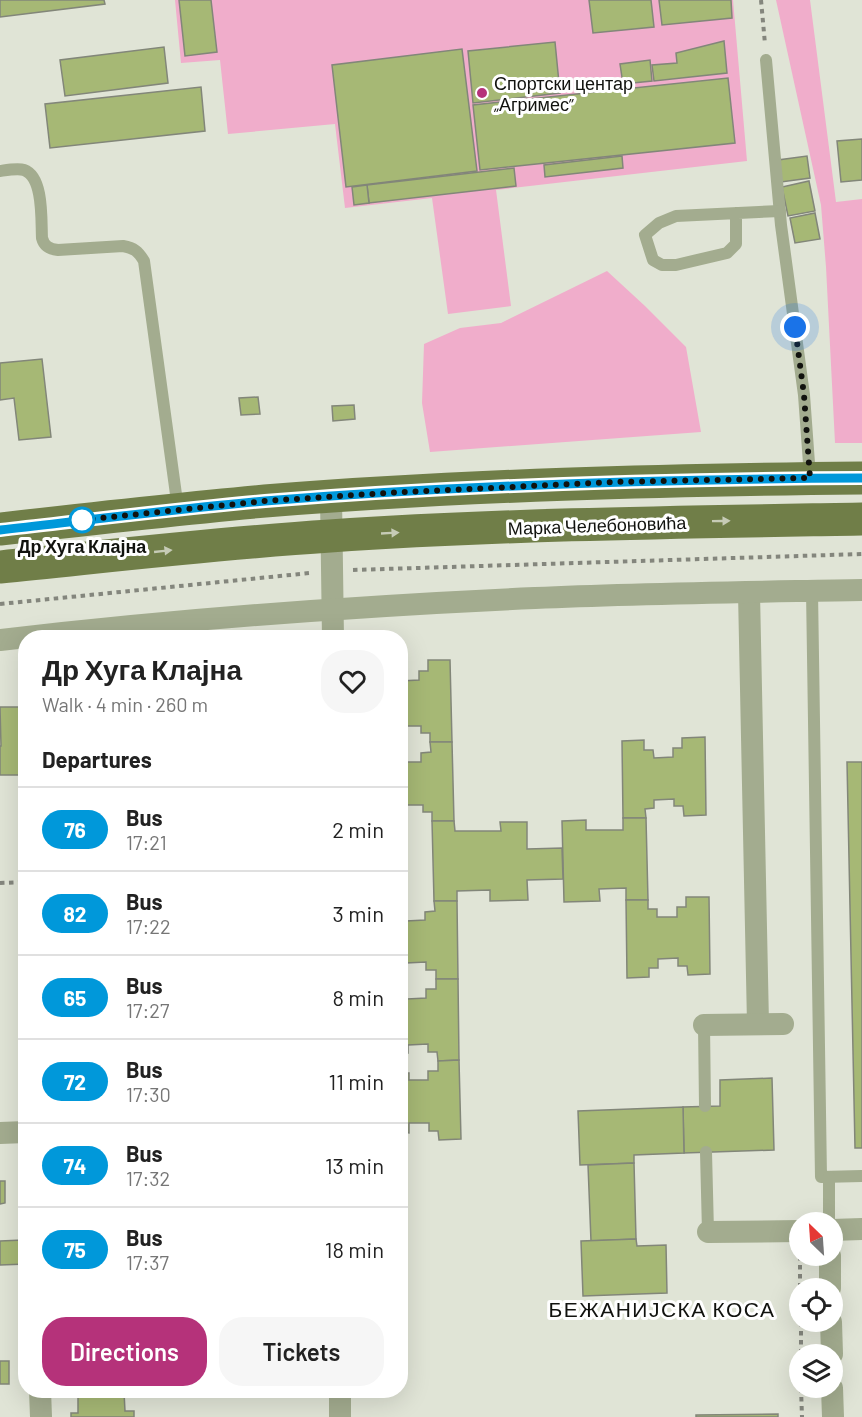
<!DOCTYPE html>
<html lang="en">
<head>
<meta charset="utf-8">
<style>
  body { margin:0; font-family:Barlow,sans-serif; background:#f6f6f6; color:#222; height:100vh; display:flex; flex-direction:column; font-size:22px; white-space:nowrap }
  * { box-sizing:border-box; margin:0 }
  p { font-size:20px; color:#767676 }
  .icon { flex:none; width:33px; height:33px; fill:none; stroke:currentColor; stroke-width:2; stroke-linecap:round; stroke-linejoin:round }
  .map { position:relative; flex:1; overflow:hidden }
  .drawer { position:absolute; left:18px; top:630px; width:390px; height:768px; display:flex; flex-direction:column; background:#fff; border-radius:24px; box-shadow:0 6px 24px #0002 }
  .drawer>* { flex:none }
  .badge { padding:0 12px; border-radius:20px; font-size:21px; line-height:39px }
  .needle { width:39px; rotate:335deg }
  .fabs { position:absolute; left:789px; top:1212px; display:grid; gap:12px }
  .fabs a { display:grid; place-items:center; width:54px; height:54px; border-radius:50%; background:#fff; box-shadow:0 6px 24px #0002; font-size:30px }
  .you { position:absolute; width:30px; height:30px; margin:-15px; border:4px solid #fff; border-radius:50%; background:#1a73e8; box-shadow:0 0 0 9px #1a73e833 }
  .map>.badge { position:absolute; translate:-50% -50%; box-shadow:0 0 0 3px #fff }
  h2 { padding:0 24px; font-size:22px; line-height:54px }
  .round { display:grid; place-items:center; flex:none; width:63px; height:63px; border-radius:24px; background:#f6f6f6 }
  .headline { display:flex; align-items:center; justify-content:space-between; height:102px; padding:0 24px }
  h1 { font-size:28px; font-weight:600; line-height:45px }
  .action { display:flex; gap:12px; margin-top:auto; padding:12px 24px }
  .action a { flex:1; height:69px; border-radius:24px; background:#b5327a; color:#fff; font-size:24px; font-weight:600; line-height:69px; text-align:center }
  .action a+a { background:#f6f6f6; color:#222 }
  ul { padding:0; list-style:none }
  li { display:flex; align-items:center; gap:18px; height:84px; padding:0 24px; border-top:2px solid #e0e0e0 }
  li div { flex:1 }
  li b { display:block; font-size:22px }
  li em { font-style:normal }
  li .badge { min-width:66px; font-weight:700; text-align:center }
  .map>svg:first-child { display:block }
</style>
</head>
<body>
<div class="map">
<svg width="862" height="1417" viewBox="0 0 862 1417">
  <rect width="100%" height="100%" fill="#e0e4d6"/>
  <g fill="#f0adcb">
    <polygon points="175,0 733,0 747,161 496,190 511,306 448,314 432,198 345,208 335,124 228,134 220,60 181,63"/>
    <polygon points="776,0 810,0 836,202 862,199 862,443 835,443 826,267 821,205"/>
    <polygon points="607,271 645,306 686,347 701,432 430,452 422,403 424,344 460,328 501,323"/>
  </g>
  <g fill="#a6b875" stroke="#828679" stroke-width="1.5">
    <polygon points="0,0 104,0 105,4 0,17"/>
    <polygon points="179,0 211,0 217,52 185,56"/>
    <polygon points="589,0 651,0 654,27 593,33"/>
    <polygon points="659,0 731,0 732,18 662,25"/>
    <polygon points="724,41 727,73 654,81 652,65 677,63 676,53"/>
    <polygon points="555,42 560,93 473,103 468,51"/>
    <polygon points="164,47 168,83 65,96 60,60"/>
    <polygon points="462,49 477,171 346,187 332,65"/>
    <polygon points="650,60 652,81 623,84 620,64"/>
    <polygon points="728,78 735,143 480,170 473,105"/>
    <polygon points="201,87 205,131 50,148 45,104"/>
    <polygon points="862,139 862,180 841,182 837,141"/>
    <polygon points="622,156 623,168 545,177 544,165"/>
    <polygon points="807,156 810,178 781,182 778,160"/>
    <polygon points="514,168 516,186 369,203 367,185"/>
    <polygon points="809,181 815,211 788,216 782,187"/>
    <polygon points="367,185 369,203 354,205 352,187"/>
    <polygon points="815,213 820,239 795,243 790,218"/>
    <polygon points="42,359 51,437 19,440 14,398 0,400 0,363"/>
    <polygon points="258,397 260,414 241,415 239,398"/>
    <polygon points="354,405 355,419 333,421 332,406"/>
    <polygon points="428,660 450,660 452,742 430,742 430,733 421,733 421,726 401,726 400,735 400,681 419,680 419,671 428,671"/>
    <polygon points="0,707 26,707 26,775 0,775 0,746 1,746"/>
    <polygon points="705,737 706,815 684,816 683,806 674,806 674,799 654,800 654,808 645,809 646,818 623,818 622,741 644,740 644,750 653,750 654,758 673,757 673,748 682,748 682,738"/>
    <polygon points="430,742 452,742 454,821 432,821 432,812 423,812 423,805 403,805 403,814 400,814 400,755 402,755 402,762 421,762 421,753 431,752"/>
    <polygon points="847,762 862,762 862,1148 855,1148"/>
    <polygon points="623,818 646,818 648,900 626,900 626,888 599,889 600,901 564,902 562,821 586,820 586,830 623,830"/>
    <polygon points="432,821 454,821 455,831 501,831 500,822 527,822 527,849 562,848 563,879 527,880 528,900 490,901 490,890 457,891 457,901 434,901"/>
    <polygon points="686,897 709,897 710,974 688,975 687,966 678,966 678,958 658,959 658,968 649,968 649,977 627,978 626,900 648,900 648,909 657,909 657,917 677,917 677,907 686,907"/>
    <polygon points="434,901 457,901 458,979 436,979 436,970 426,970 426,962 406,963 406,972 400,972 400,913 405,913 406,921 425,920 425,912 435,911"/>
    <polygon points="436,979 458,979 459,1060 438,1061 437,1052 428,1052 428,1044 408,1045 408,1053 400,1054 400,991 407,991 407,999 426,998 426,989 436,989"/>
    <polygon points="459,1060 461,1139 439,1140 438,1131 429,1131 429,1123 409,1123 409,1133 401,1132 400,1142 400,1073 409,1073 409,1080 428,1080 428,1071 438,1071 438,1061"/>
    <polygon points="772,1078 774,1150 684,1153 683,1107 720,1106 720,1080"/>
    <polygon points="683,1107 684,1153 634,1155 634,1163 580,1165 578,1111"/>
    <polygon points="634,1163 636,1239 591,1241 588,1165"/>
    <polygon points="0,1181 5,1181 5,1203 0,1204"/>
    <polygon points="636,1239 637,1246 666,1245 667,1293 583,1296 581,1241"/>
    <polygon points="23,1240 26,1240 26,1264 0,1265 0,1241"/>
    <rect x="0" y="1361" width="9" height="23"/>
    <polygon points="69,1390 132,1390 124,1392 125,1411 134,1411 134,1417 71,1417 71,1413 78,1413 78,1393 69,1394"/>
    <polygon points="778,1414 778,1417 696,1417 696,1415"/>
  </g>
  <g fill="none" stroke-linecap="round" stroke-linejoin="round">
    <g stroke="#84867d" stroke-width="4" stroke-dasharray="4.5 4.5" stroke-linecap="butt">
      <polyline points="761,0 765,44"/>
      <polyline points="353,570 862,554"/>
      <polyline points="0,604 310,573"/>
      <polyline points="0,883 26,882"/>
      <polyline points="23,1165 23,1240"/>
      <polyline points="800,1256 800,1288"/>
      <polyline points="801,1322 801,1354"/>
      <polyline points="801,1388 802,1417"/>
    </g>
    <g stroke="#a3ac8f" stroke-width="12">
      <polyline points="766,60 781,225 804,395 810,477"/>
      <path d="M0,171c7,-1 18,-3 24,-1 20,7 17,51 18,68 2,8 7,11 16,12l65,-4c11,2 15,5 21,15l34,248"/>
      <polyline points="736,213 736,244 727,253 676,265 662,265 653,260 645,235 659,223 676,216 780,211"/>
      <polyline points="812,591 821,1177 862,1176"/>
      <polyline points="704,1025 705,1106"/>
      <polyline points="706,1152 708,1232"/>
      <polyline points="829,1177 829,1222"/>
    </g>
    <g stroke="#a3ac8f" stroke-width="22">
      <polyline points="331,497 333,638"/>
      <polyline points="749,593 758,1024"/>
      <path d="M0,640c178,-21 356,-34 535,-42 109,-5 218,-6 327,-8"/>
      <polyline points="704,1025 783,1024"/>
      <polyline points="0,1133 26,1132"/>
      <polyline points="832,1230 862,1229"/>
      <polyline points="708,1232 800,1231"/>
      <polyline points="830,1256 830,1288"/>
      <polyline points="831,1322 832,1354"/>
      <polyline points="832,1388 833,1417"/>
      <polyline points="40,1390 41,1417"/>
      <polyline points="340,1390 340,1417"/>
    </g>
    <g stroke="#707e48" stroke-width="33">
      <path d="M0,529c88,-10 177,-20 265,-28 199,-16 398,-21 597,-23"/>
      <path d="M0,567c110,-11 220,-24 330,-31 177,-12 355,-14 532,-17"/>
    </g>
  </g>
  <defs><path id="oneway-solid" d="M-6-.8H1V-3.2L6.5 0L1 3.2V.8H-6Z" transform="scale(1.5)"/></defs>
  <g fill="#c6cbb6">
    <use href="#oneway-solid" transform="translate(721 521) rotate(-1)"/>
    <use href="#oneway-solid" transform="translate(390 533) rotate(-3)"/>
    <use href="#oneway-solid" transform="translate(163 551) rotate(-6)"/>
  </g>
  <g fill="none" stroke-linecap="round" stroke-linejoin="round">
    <g stroke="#fff" stroke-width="14">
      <path id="line" d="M0,530c88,-10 177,-21 265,-29 199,-16 398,-22 597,-23"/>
    </g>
    <use href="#line" stroke="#0098da" stroke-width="9"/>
    <polyline stroke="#11120e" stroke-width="6" stroke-dasharray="0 10.8" points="82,520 265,501 386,493 614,482 810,478 804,395 795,327"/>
  </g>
  <circle fill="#b5327a" stroke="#fff" stroke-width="2" cx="482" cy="93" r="6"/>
  <circle fill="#fff" stroke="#0098da" stroke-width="3" cx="82" cy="520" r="12"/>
  <g text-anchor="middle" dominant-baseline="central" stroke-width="6" stroke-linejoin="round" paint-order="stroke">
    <g font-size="18" fill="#11120e" stroke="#fff" text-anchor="start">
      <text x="494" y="83">Спортски центар<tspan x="494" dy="21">„Агримес”</tspan></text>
    </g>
    <g font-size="18" fill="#11120e" stroke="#fff">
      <text transform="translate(597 525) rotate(-2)">Марка Челебоновића</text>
    </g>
    <g font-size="18" font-weight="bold" fill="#11120e" stroke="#fff">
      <text x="82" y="546">Др Хуга Клајна</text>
    </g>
    <g font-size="21" letter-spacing="1.5" fill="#11120e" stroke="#fff">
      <text x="662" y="1308">БЕЖАНИЈСКА КОСА</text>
    </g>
  </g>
</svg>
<div class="fabs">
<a><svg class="needle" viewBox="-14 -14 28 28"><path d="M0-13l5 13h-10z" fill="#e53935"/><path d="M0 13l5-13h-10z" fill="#767676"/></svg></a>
<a><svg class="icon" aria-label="locate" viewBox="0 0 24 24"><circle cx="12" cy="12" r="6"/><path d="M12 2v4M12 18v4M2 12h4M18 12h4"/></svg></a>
<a><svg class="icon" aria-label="layers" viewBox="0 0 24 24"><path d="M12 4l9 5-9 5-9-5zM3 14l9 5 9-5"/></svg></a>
</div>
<div class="you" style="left:795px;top:327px"></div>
<section class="drawer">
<div class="headline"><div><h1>Др Хуга Клајна</h1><p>Walk · 4 min · 260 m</p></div><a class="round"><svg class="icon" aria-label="heart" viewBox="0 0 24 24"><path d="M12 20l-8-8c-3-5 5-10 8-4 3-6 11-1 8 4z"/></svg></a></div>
<h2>Departures</h2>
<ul>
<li><span class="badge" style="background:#0098da;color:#fff">76</span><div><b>Bus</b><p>17:21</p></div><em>2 min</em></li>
<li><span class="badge" style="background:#0098da;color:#fff">82</span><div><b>Bus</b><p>17:22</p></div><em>3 min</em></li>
<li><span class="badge" style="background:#0098da;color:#fff">65</span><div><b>Bus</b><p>17:27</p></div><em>8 min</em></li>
<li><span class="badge" style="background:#0098da;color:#fff">72</span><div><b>Bus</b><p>17:30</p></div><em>11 min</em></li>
<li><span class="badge" style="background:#0098da;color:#fff">74</span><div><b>Bus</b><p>17:32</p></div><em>13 min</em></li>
<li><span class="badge" style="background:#0098da;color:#fff">75</span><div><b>Bus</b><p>17:37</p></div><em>18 min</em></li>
</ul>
<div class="action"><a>Directions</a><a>Tickets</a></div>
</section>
</div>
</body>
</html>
